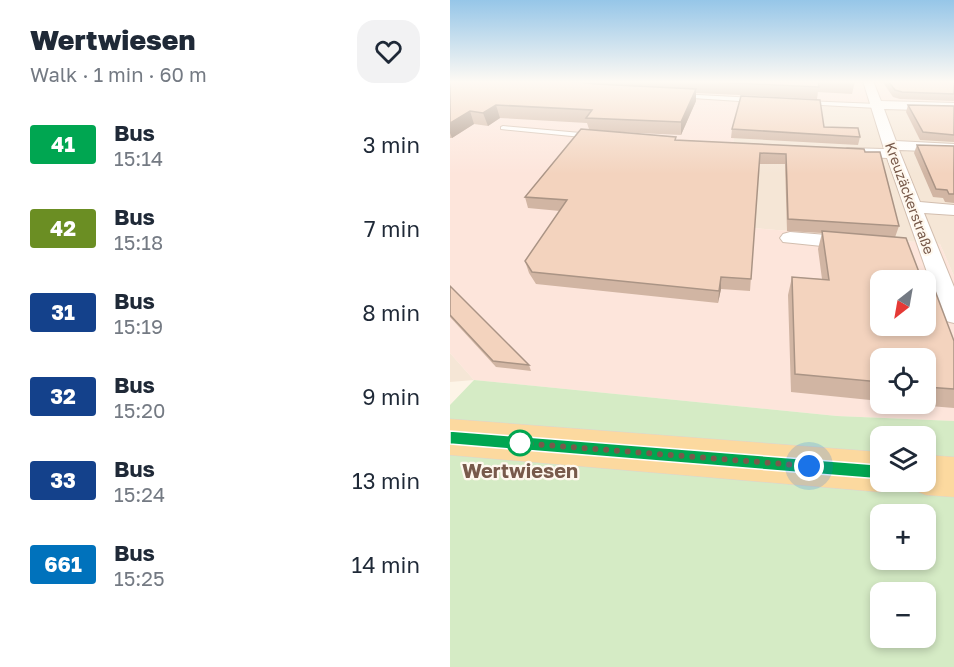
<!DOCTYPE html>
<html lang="en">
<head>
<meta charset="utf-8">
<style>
  body { margin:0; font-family:"Golos Text",sans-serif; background:#f2f2f3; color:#1f2937; height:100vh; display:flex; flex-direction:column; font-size:22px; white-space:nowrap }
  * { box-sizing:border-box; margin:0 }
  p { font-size:20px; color:#747a83 }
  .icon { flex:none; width:33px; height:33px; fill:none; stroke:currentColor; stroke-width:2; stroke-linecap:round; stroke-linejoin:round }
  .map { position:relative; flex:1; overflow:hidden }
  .sheet { display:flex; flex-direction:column; background:#fff; width:450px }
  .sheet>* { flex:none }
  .badge { padding:0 12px; border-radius:4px; font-size:21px; line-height:39px }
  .needle { width:39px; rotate:211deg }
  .tools { position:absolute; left:420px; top:270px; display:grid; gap:12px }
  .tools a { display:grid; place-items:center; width:66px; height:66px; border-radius:12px; background:#fff; box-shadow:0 3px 9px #0003; font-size:30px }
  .you { position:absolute; width:30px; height:30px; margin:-15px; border:4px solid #fff; border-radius:50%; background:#1a73e8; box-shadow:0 0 0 9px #1a73e833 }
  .map>.badge { position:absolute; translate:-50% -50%; box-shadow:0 0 0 3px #fff }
  .round { display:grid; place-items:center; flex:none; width:63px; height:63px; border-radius:18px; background:#f2f2f3 }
  .headline { display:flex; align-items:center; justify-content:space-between; height:102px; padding:0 30px }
  h1 { font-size:28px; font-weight:800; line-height:45px }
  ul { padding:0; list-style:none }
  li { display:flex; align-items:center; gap:18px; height:84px; padding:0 30px }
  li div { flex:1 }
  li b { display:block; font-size:22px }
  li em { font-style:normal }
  li .badge { min-width:66px; font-weight:700; text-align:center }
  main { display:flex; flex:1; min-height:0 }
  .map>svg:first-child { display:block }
</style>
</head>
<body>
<main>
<section class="sheet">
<div class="headline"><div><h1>Wertwiesen</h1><p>Walk · 1 min · 60 m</p></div><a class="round"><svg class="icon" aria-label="heart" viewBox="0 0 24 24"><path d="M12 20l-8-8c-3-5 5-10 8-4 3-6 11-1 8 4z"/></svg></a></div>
<ul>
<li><span class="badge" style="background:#00a651;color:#fff">41</span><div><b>Bus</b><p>15:14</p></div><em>3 min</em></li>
<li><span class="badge" style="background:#6b8e23;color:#fff">42</span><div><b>Bus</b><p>15:18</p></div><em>7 min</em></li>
<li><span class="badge" style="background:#14418b;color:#fff">31</span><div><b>Bus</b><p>15:19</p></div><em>8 min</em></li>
<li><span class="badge" style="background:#14418b;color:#fff">32</span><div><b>Bus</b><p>15:20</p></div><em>9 min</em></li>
<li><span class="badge" style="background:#14418b;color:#fff">33</span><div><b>Bus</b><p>15:24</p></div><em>13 min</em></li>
<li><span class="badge" style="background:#0072bc;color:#fff">661</span><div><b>Bus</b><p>15:25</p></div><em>14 min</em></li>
</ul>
</section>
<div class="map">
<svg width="504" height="667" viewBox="0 0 504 667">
  <rect width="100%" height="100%" fill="#fdf4e7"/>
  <g fill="#f5e6d6">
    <polygon points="292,99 504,105 504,276 490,244 303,228 282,148"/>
    <polygon points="0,353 24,380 0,382"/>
  </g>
  <path fill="#fde5db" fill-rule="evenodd" d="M0,81h504v24l-211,-6 -11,49 29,2 -8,78 187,16 14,32v145l-117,-5 -363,-36 -24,-27zM430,280h46v46h-46zM430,358h46v46h-46z"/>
  <path fill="#d5ebc5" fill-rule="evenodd" d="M24,380l363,36 117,5v246h-504v-262zM430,436h46v46h-46zM430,514h46v46h-46zM430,592h46v46h-46z"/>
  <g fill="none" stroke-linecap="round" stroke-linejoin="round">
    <g stroke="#d2beaf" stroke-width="2">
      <g id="service">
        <polygon points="229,94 305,98 308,100 305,102 227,97"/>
        <polygon points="355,101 427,104 430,106 427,108 353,104"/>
        <polygon points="53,126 142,134 145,136 142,138 51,129 51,127"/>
      </g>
    </g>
    <g stroke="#d2beaf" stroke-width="2">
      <g id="minor">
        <polygon points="413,81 423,81 431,101 504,103 504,111 434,109 446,141 504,144 504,152 449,150 470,202 504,205 504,215 474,213 504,287 504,323 496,321 492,315 437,158 397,156 390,152 397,148 434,149"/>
        <polygon points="340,232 401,237 408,239 411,243 408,247 401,249 333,242 330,238 333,234"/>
      </g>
    </g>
    <g stroke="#dcd4d0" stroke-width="1">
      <g id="primary">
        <polygon points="0,419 430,452 430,482 447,482 445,486 430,492 0,455"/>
        <polygon points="476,455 504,457 504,497 476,495 461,489 457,482 476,482"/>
      </g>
    </g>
    <use href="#service" fill="#fff" fill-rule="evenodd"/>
    <use href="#minor" fill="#fff" fill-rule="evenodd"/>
    <use href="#primary" fill="#fcd99f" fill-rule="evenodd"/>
  </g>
  <g fill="#d1b5a3">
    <polygon points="0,81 405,81 402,94 368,92 367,99 246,93 246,101 231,135 167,132 226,140 414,149 449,226 430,280 504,341 504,408 455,404 476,404 476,358 430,358 430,401 341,392 338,295 342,277 372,279 368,249 372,233 337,231 335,164 309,164 300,291 271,289 268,303 86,284 79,273 75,261 110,211 78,208 75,197 139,129 137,123 50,118 38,126 24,124 2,138 0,138"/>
    <polygon points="432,81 504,81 504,101 450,99 443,97"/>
    <polygon points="458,105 504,106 504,142 470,140 456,112"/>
    <polygon points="374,127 410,137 408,145 281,138 282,129"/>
    <polygon points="467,145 504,146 504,203 495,202 493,198 483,197 464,153"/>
    <polygon points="0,286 79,365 81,371 46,367 0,317"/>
  </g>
  <g fill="#aa9485">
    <polygon points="246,89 246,101 231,135 231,122"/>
    <polygon points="46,105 50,118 38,126 33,113"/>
    <polygon points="20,111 24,124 2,138 0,133 0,123"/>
    <polygon points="271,277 271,289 268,303 269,291"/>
  </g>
  <g fill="#f3d3be" stroke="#aa9485" stroke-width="1.5">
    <polygon points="0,81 119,81 146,84 246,89 231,122 136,118 142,110 46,105 33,113 20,111 0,123"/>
    <polygon points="242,81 368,81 369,87"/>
    <polygon points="379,81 405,81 405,82"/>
    <polygon points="438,81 504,81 504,94 452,92 445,90"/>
    <polygon points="291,96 370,100 374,127 408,128 410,137 282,129"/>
    <polygon points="458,105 504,106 504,135 473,132"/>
    <polygon points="131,129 226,137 225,140 414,149 415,152 430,152 449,226 338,219 336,154 310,153 301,279 271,277 269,291 82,272 75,261 117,200 75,197"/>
    <polygon points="467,145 504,146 504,194 499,194 497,190 486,189"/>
    <polygon points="372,231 456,238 472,280 430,280 430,326 476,326 476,287 484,288 504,341 504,389 476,387 476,358 430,358 430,382 345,374 342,277 379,280"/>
    <polygon points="0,286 79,365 43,361 0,315"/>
  </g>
  <linearGradient id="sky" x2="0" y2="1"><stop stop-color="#96c6e8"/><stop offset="0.47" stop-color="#fefaf4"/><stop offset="1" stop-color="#fefaf4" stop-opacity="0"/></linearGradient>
  <rect width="504" height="174" fill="url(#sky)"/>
  <polygon fill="#00a651" stroke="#fff" stroke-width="1.5" points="0,431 430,465 436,467 438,472 436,477 430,479 0,444"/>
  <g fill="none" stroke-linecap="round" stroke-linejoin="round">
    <polyline stroke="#785a4b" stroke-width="6" stroke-dasharray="0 10.8" points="70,443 359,466"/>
  </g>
  <circle fill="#fff" stroke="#00a651" stroke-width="3" cx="70" cy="443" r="12"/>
  <g text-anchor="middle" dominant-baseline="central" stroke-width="4.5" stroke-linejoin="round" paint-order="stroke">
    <g font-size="14" fill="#785a4b" stroke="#fff8ee">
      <text transform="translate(460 198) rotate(70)">Kreuzäckerstraße</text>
    </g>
    <g font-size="20" font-weight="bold" fill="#785a4b" stroke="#fff8ee">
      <text x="70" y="470">Wertwiesen</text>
    </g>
  </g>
</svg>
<div class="tools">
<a><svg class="needle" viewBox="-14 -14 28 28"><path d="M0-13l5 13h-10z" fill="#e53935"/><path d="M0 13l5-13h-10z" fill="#747a83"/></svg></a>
<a><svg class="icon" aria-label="locate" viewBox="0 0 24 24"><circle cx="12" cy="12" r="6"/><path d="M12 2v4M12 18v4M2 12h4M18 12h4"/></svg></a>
<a><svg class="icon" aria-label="layers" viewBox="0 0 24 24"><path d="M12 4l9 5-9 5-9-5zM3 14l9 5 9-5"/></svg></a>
<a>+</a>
<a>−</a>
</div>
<div class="you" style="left:359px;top:466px"></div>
</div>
</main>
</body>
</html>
